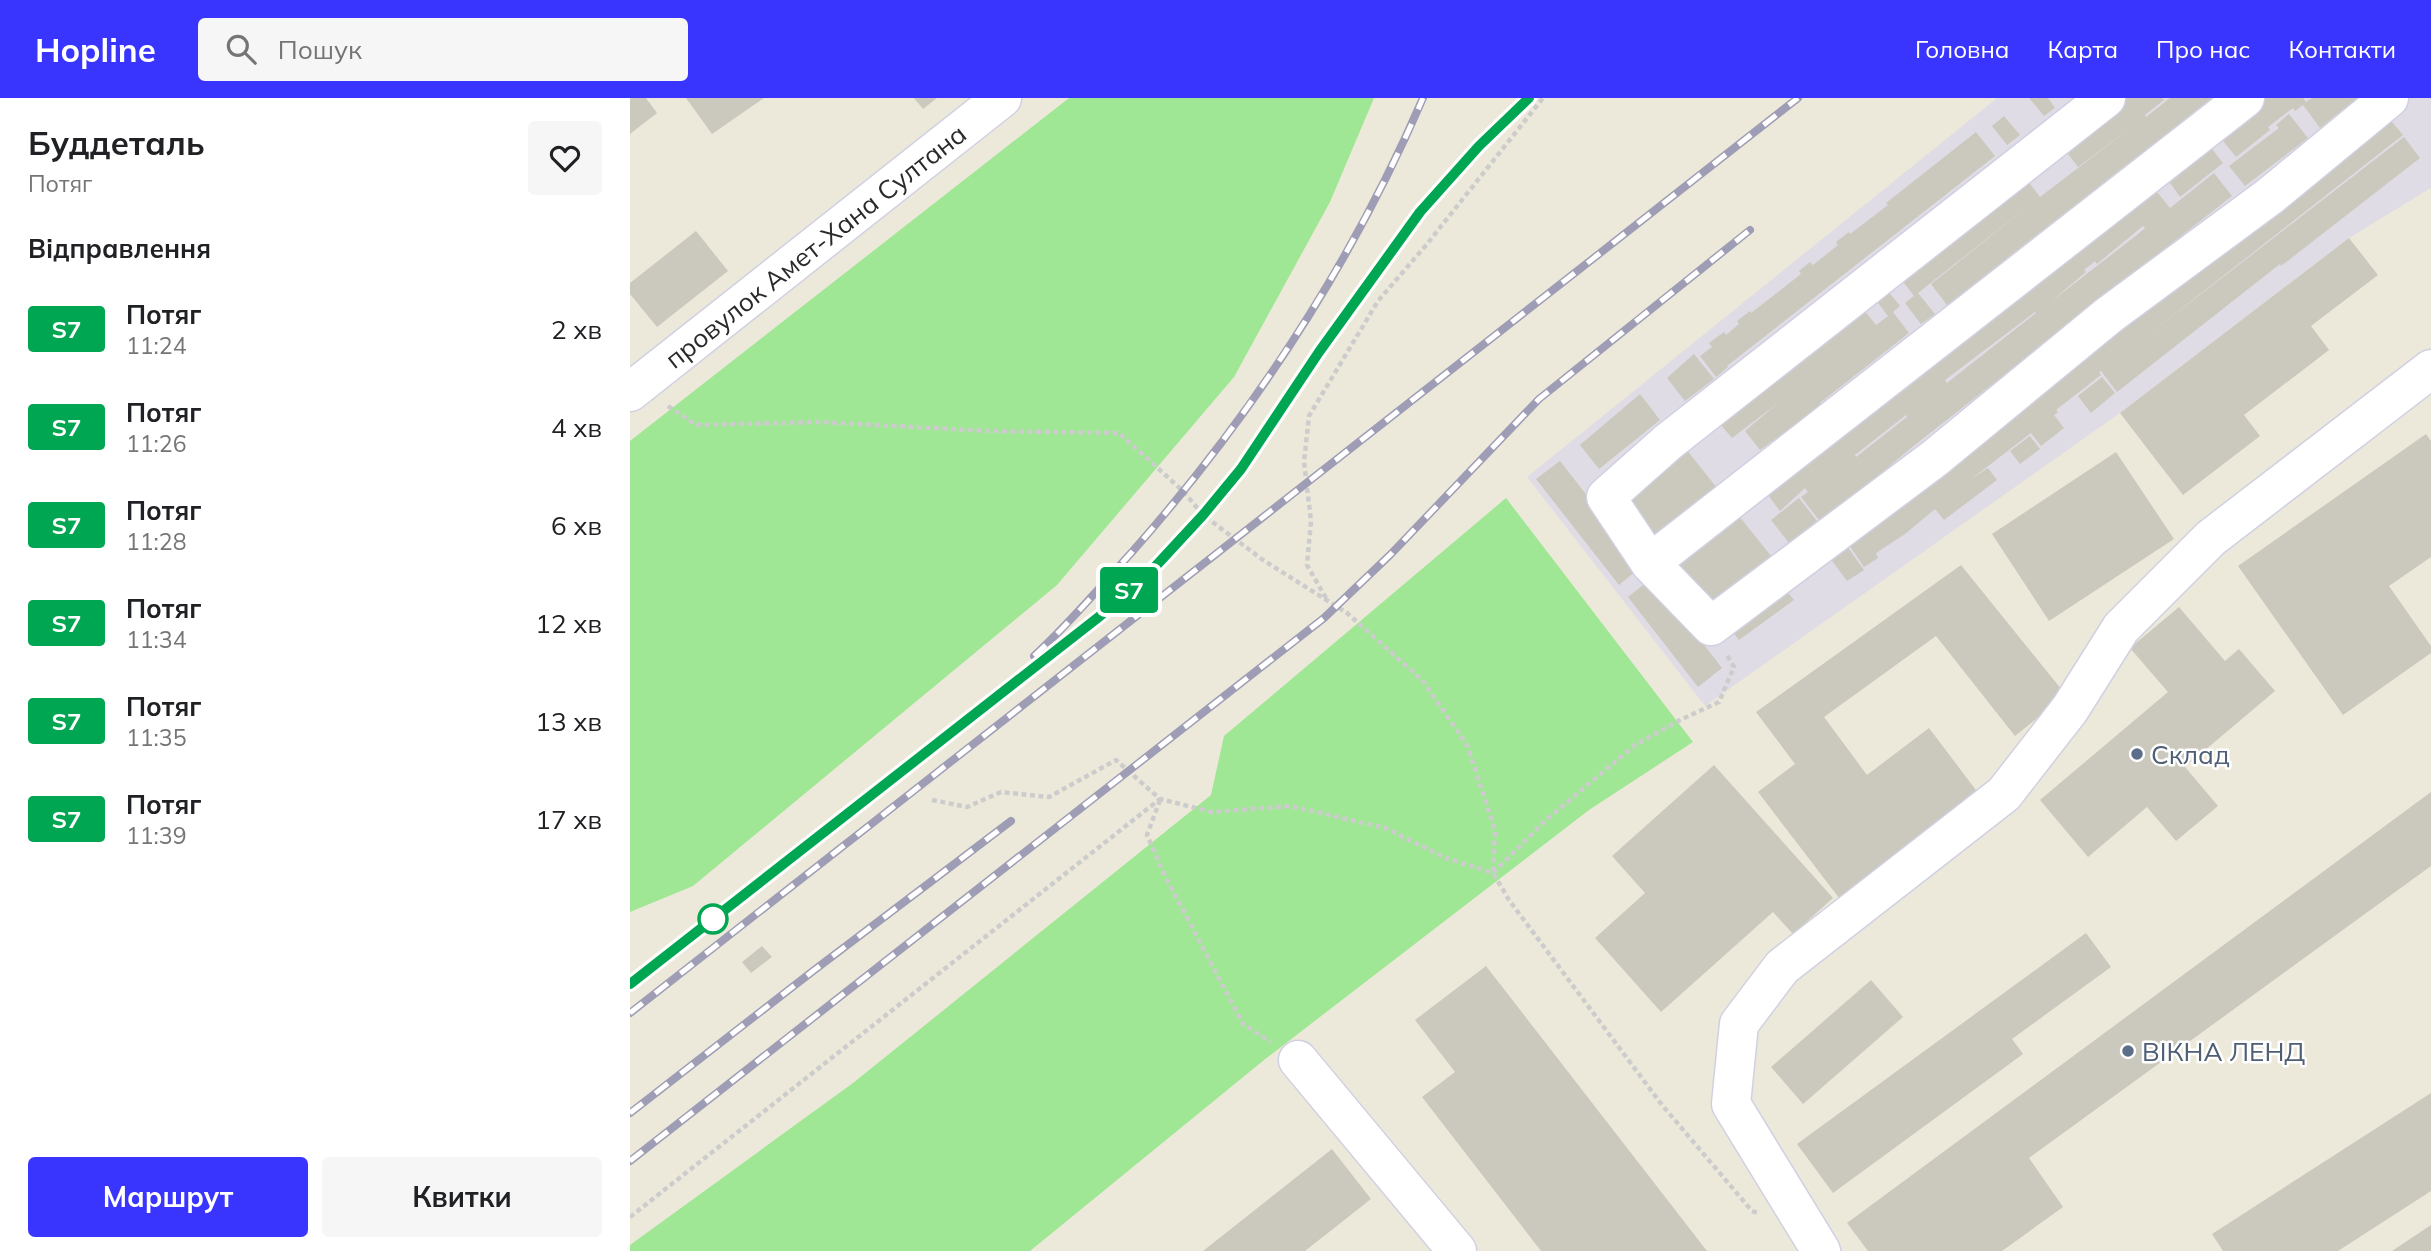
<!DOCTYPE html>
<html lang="uk">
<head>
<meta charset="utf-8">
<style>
  body { margin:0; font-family:Mulish,sans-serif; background:#f6f6f6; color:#202124; height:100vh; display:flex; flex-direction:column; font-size:26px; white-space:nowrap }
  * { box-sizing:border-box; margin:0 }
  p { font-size:23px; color:#757577 }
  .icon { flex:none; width:38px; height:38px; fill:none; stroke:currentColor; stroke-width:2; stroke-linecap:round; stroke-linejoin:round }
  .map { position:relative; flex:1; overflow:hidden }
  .drawer { display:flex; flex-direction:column; background:#fff; width:630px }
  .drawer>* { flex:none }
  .badge { padding:0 14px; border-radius:5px; font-size:24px; line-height:46px }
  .map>.badge { position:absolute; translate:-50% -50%; box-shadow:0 0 0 4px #fff }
  h2 { padding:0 28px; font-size:26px; line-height:63px }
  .round { display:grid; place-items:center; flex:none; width:74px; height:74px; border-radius:7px; background:#f6f6f6 }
  .headline { display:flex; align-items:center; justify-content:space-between; height:119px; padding:0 28px }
  h1 { font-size:33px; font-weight:700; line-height:52px }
  .cta { display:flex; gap:14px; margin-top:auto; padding:14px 28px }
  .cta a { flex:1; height:80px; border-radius:7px; background:#3935ff; color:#fff; font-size:28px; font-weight:700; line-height:80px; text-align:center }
  .cta a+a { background:#f6f6f6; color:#202124 }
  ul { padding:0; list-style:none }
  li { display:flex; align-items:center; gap:21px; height:98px; padding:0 28px }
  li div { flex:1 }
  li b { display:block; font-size:26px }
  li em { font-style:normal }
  li .badge { min-width:77px; font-weight:700; text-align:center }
  header { display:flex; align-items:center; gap:42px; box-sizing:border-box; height:98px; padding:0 35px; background:#3935ff; color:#fff }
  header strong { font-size:33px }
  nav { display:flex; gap:38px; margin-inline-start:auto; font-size:24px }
  .search { width:490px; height:63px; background:#f6f6f6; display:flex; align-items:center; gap:18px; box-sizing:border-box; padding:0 24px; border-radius:7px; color:#757577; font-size:26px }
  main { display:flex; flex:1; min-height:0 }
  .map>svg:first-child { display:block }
</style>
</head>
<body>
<header>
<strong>Hopline</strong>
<div class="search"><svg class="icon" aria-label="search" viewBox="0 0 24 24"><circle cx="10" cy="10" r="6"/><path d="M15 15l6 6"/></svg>Пошук</div>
<nav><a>Головна</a><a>Карта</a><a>Про нас</a><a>Контакти</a></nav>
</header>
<main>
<section class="drawer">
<div class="headline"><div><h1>Буддеталь</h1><p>Потяг</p></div><a class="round"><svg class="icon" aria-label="heart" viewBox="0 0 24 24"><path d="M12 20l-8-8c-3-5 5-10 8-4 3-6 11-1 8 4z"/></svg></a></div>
<h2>Відправлення</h2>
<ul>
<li><span class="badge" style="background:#00a651;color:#fff">S7</span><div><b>Потяг</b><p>11:24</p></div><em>2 хв</em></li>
<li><span class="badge" style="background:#00a651;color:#fff">S7</span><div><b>Потяг</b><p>11:26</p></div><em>4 хв</em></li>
<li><span class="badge" style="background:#00a651;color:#fff">S7</span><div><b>Потяг</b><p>11:28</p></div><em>6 хв</em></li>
<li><span class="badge" style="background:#00a651;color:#fff">S7</span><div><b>Потяг</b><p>11:34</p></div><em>12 хв</em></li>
<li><span class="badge" style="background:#00a651;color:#fff">S7</span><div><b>Потяг</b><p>11:35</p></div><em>13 хв</em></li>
<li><span class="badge" style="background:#00a651;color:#fff">S7</span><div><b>Потяг</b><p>11:39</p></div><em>17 хв</em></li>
</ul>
<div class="cta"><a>Маршрут</a><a>Квитки</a></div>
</section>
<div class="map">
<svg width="1801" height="1153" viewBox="0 0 1801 1153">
  <rect width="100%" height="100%" fill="#ede9da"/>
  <polygon fill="#e0dce5" points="1367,0 1801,0 1801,90 1719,140 1490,315 1075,608 897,379"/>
  <g fill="#9fe794">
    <polygon points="439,0 744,0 700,104 604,279 427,487 63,788 0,814 0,343"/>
    <polygon points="876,400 1063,644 959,712 634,962 400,1153 0,1153 0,1147 223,985 581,697 594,638"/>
  </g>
  <g fill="#cbc8bd" fill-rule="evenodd">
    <polygon points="0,0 16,0 27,15 0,36"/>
    <polygon points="56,0 134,0 82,36"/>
    <polygon points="284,0 307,0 293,11"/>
    <polygon points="1399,0 1418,0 1425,10 1414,18"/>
    <polygon points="1494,0 1532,0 1534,2 1515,17 1516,19 1540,0 1582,0 1317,207 1301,186 1402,105 1288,195 1305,216 1291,226 1275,205 1284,198 1268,177 1394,78 1410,99 1503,28 1448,69 1432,48"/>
    <polygon points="1635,0 1673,0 1676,4 1682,0 1727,0 1690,30 1673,7 1665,13 1663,10 1638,29 1640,32 1606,59 1589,38"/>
    <polygon points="1659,16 1678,40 1615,88 1599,68 1649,30 1646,27"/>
    <polygon points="1374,18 1390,37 1377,47 1362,28"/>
    <polygon points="1757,18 1773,37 1509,244 1774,39 1790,60 1664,158 1651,168 1650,166 1487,294 1471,273 1469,274 1471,277 1426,312 1428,314 1424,317 1434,330 1411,348 1401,335 1340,382 1358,370 1367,382 1314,422 1305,411 1275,436 1246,455 1248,460 1234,469 1215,441"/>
    <polygon points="1346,34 1365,58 1097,268 1098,269 1086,279 1070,258 1082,249 1079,245 1094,234 1096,237 1109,226 1107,223 1120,213 1121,215 1171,176 1169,173 1180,164 1183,167 1208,147 1206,144 1219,134 1220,136 1258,107 1256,105"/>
    <polygon points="1578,46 1593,65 1550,99 1536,79"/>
    <path d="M1584,75l18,23 -321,252 -38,32 2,1 -13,10 -2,-2 -25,22 -2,-2 -14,11 -18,-23 7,-5 -3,-4 -25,23 -16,-21 389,-303 17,21zM1513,128l2,2 -7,6 -90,70 38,-32 -2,-2 11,-9 2,3zM1405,214l1,1 -89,70 -2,-3zM1276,317l1,2 -51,40 -1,-2z"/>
    <polygon points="66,133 98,173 27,229 0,196 0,185"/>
    <polygon points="1719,140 1748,177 1681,228 1699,252 1614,317 1630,338 1553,397 1490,315"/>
    <polygon points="1254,188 1270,208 1263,214 1279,235 1190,305 1192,307 1130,352 1115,333 1148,305 1102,340 1085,320 1230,207 1246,227 1258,218 1242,197"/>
    <polygon points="1064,256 1084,281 1055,303 1037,280"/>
    <polygon points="1472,279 1485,295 1461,315 1448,298"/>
    <polygon points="1010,296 1030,322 969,371 950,347"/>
    <polygon points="1796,336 1801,343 1801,459 1759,488 1801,548 1801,555 1713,617 1608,468"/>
    <polygon points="1400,338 1410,351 1390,366 1380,353"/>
    <polygon points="1052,346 1087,390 1023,439 988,394"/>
    <polygon points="1486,354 1544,441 1419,523 1362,436"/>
    <polygon points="930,363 1012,468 989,487 906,381"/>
    <polygon points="1169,400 1187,423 1159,445 1141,422"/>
    <polygon points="1105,413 1141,458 1077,508 1041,462"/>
    <polygon points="1214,444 1234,472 1217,483 1197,456"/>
    <polygon points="1331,467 1436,597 1385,638 1306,538 1194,619 1237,677 1299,630 1355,704 1216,809 1128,694 1165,666 1126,614"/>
    <polygon points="1022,480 1092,570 1068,589 998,499"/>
    <polygon points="1152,487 1164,502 1109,542 1099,529"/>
    <polygon points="1549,509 1595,563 1609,551 1645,593 1555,669 1588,708 1546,743 1517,709 1458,759 1410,702 1538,594 1500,550"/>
    <polygon points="1084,667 1203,800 1163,836 1143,814 1031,914 965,840 1015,795 982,758"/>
    <polygon points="1801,694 1801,768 1399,1060 1433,1109 1372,1153 1238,1153 1217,1125"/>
    <polygon points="1456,835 1481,869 1382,941 1393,956 1203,1095 1167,1046"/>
    <polygon points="132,848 142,859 121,875 112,864"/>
    <polygon points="856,868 1077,1153 911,1153 792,999 825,974 785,922"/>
    <polygon points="1241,882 1273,919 1173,1006 1141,969"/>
    <polygon points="1801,995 1801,1093 1708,1153 1593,1153 1582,1136"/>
    <polygon points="702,1051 741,1101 675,1153 573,1153"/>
    <polygon points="1801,1127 1801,1153 1762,1153"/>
  </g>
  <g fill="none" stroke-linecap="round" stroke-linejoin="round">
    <g stroke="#d0d0e3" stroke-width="41">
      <g id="minor">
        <polyline points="1476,0 1038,344 976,399 1020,465 1081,528 1305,360 1479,217 1640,98 1759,0"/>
        <path id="s1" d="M0,294l372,-294"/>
        <polyline points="1020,465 1615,0"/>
        <polyline points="668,962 827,1153"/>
        <polyline points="1191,1153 1101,1006 1109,926 1152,869 1374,696 1440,611 1491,530 1581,440 1801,271"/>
      </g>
    </g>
    <g stroke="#ccc" stroke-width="4.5" stroke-dasharray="5 3.5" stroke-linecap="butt">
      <polyline points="38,308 66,327 189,324 359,333 489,335 553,393 573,417 633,462 717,515 792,582 837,647 865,732 863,775 879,802 1032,1007 1122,1113 1128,1115"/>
      <polyline points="696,500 677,467 681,423 674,364 679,318 748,203 797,146 913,0"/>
      <polyline points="302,702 337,709 371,694 419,699 486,662 530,701 582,714 660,708 755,730 816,760 863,775 917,721 1005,647 1050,622 1089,604 1104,569 1097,557"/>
      <polyline points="530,702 517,737 536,780 613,926 641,944"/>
      <polyline points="0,1119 530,701"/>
    </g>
    <use href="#minor" stroke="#fff" stroke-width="38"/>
    <g stroke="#9e9db5" stroke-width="8">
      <g id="rail">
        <path d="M404,558c35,-32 66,-69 98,-104 119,-135 220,-289 291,-454"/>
        <polyline points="0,886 470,518 523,471 573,417 611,371 689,254 790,114 849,48 899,0"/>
        <polyline points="0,915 1168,0"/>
        <polyline points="0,1015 183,873 381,723"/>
        <polyline points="0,1063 694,520 761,456 909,301 1120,132"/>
      </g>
    </g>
    <use href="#rail" stroke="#fff" stroke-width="5" stroke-dasharray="16" stroke-linecap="butt"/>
  </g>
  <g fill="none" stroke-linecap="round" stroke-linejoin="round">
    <g stroke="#fff" stroke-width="16">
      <polyline id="line" points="0,886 470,518 523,471 573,417 611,371 689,254 790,114 849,48 899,0"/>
    </g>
    <use href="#line" stroke="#00a651" stroke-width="10"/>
  </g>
  <g fill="#5c6f8a" stroke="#fff" stroke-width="2.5">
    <circle cx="1507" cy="656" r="7"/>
    <circle cx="1498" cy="953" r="7"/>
  </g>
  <circle fill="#fff" stroke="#00a651" stroke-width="3.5" cx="83" cy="821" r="14"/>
  <g text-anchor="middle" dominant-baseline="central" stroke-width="5" stroke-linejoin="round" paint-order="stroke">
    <g font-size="26" fill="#2a2a2a" stroke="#fff">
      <text stroke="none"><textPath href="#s1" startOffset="236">провулок Амет-Хана Султана</textPath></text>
    </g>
    <g font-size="26" fill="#4e5e75" stroke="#fff" text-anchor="start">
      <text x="1521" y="656">Склад</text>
      <text x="1512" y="953">ВІКНА ЛЕНД</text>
    </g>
  </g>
</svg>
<b class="badge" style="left:499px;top:492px;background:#00a651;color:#fff">S7</b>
</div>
</main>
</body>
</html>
